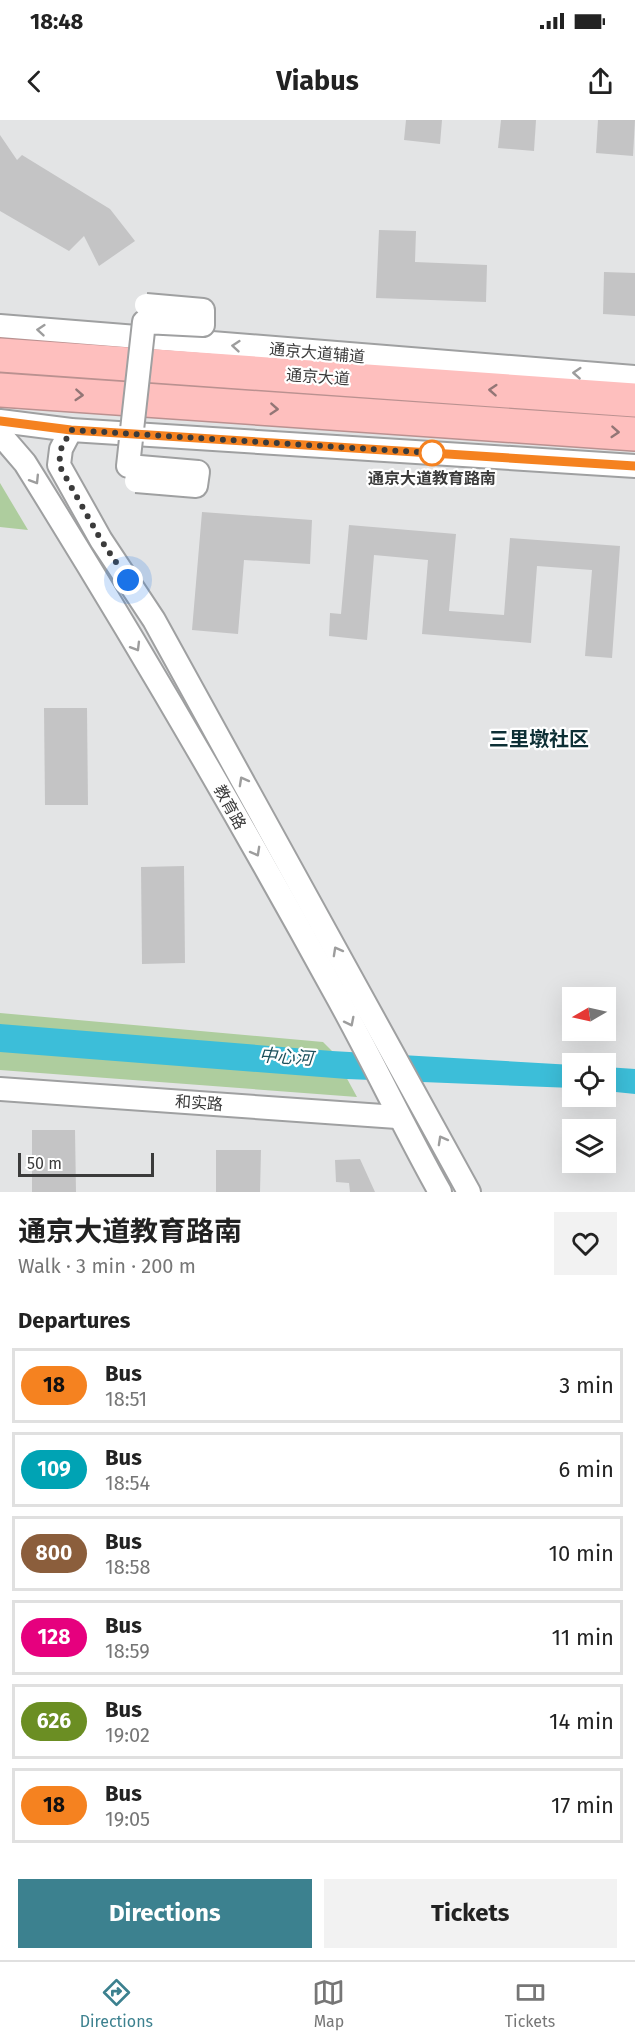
<!DOCTYPE html>
<html lang="en">
<head>
<meta charset="utf-8">
<style>
  body { margin:0; font-family:"Fira Sans","Noto Sans SC",sans-serif; background:#f2f2f2; color:#222; height:100vh; display:flex; flex-direction:column; font-size:22px; white-space:nowrap }
  * { box-sizing:border-box; margin:0 }
  p { font-size:20px; color:#767676 }
  .icon { flex:none; width:33px; height:33px; fill:none; stroke:currentColor; stroke-width:2; stroke-linecap:round; stroke-linejoin:round }
  .map { position:relative; height:1072px; overflow:hidden }
  .side { display:flex; flex-direction:column; background:#fff; flex:1 }
  .side>* { flex:none }
  .badge { padding:0 12px; border-radius:20px; font-size:21px; line-height:39px }
  .needle { width:39px; rotate:261deg }
  .controls { position:absolute; left:562px; top:867px; display:grid; gap:12px }
  .controls a { display:grid; place-items:center; width:54px; height:54px; border-radius:0px; background:#fff; box-shadow:0 6px 24px #0002; font-size:30px }
  .scale { position:absolute; left:18px; bottom:15px; width:136px; box-sizing:border-box; padding-left:6px; border:3px solid #3b3b3b; border-top:0; font-size:16px; line-height:21px; white-space:nowrap; color:#3b3b3b; -webkit-text-stroke:4px #fff; paint-order:stroke }
  .you { position:absolute; width:30px; height:30px; margin:-15px; border:4px solid #fff; border-radius:50%; background:#1a73e8; box-shadow:0 0 0 9px #1a73e833 }
  .map>.badge { position:absolute; translate:-50% -50%; box-shadow:0 0 0 3px #fff }
  h2 { padding:0 18px; font-size:22px; line-height:54px }
  .round { display:grid; place-items:center; flex:none; width:63px; height:63px; border-radius:0px; background:#f2f2f2 }
  .summary { display:flex; align-items:center; justify-content:space-between; height:102px; padding:0 18px }
  h1 { font-size:28px; font-weight:700; line-height:45px }
  .action { display:flex; gap:12px; margin-top:auto; padding:12px 18px }
  .action a { flex:1; height:69px; border-radius:0px; background:#3c818f; color:#fff; font-size:24px; font-weight:700; line-height:69px; text-align:center }
  .action a+a { background:#f2f2f2; color:#222 }
  ul { padding:0; list-style:none }
  li { display:flex; align-items:center; gap:18px; height:75px; margin:0 12px 9px; padding:0 6px; border:3px solid #e0e0e0; border-radius:0px }
  li div { flex:1 }
  li b { display:block; font-size:22px }
  li em { font-style:normal }
  li .badge { min-width:66px; font-weight:700; text-align:center }
  .status { display:flex; justify-content:space-between; align-items:center; height:42px; padding:0 30px; background:#fff; direction:ltr }
  .status svg { height:16px; fill:currentColor }
  header { display:flex; justify-content:space-between; align-items:center; height:78px; padding:0 18px; background:#fff; font-size:27px; font-weight:700 }
  .dock { display:flex; justify-content:space-around; align-items:center; height:84px; border-top:2px solid #e0e0e0; background:#fff; font-size:16px; color:#767676 }
  .dock a { display:grid; justify-items:center; gap:3px }
  .dock .selected { color:#3c818f }
  .map>svg:first-child { display:block }
</style>
</head>
<body>
<div class="status"><b>18:48</b><svg viewBox="0 0 49 12"><path d="M0 12V9h3v3zM5 12V6h3v6zM10 12V3h3v9zM15 12V0h3v12zM26 1h20v11H26zM47 4h2v5h-2z"/></svg></div>
<header><svg class="icon" aria-label="back" viewBox="0 0 24 24"><path d="M15 5l-7 7 7 7"/></svg>Viabus<svg class="icon" aria-label="share" viewBox="0 0 24 24"><path d="M12 15V3M7 8l5-5 5 5M5 13v7h14v-7"/></svg></header>
<div class="map">
<svg width="635" height="1072" viewBox="0 0 635 1072">
  <rect width="100%" height="100%" fill="#e3e4e5"/>
  <g fill="#aecd9e">
    <polygon points="0,363 28,410 0,407"/>
    <polygon points="0,893 323,922 332,931 357,977 0,950"/>
  </g>
  <g fill="#3cbed9">
    <polygon points="0,904 332,931 573,945 573,968 347,959 0,932"/>
    <polygon points="606,947 635,949 635,974 606,971"/>
  </g>
  <g fill="#c4c4c5">
    <polygon points="406,0 442,0 440,24 404,20"/>
    <polygon points="501,0 536,0 534,31 498,28"/>
    <polygon points="598,0 635,0 633,36 596,33"/>
    <polygon points="0,15 17,40 22,35 110,89 135,121 99,146 84,116 69,131 0,91"/>
    <polygon points="379,110 416,111 415,142 487,145 486,182 376,178"/>
    <polygon points="604,152 635,153 635,196 603,194"/>
    <polygon points="202,392 312,400 310,444 244,440 238,514 192,510"/>
    <polygon points="349,405 456,414 449,491 504,495 510,418 620,426 612,538 585,536 592,450 537,446 531,523 422,514 428,440 374,435 367,520 329,516 330,493 341,494"/>
    <polygon points="44,588 87,588 88,685 45,685"/>
    <polygon points="184,746 185,843 142,844 141,747"/>
    <polygon points="32,1010 75,1010 76,1072 32,1072"/>
    <polygon points="216,1030 261,1030 260,1072 216,1072"/>
    <polygon points="360,1039 375,1072 350,1072 349,1063 336,1062 335,1040"/>
  </g>
  <g fill="none" stroke-linecap="round" stroke-linejoin="round">
    <g stroke="#9fa0a1" stroke-width="26">
      <g id="minor">
        <polyline points="0,206 635,257"/>
        <polyline points="0,301 71,310 635,346"/>
        <polyline points="71,310 61,329 59,345 101,420 154,500 469,1072"/>
        <path d="M0,314l25,29c108,173 211,349 309,528 37,66 69,135 106,201"/>
        <polyline points="0,969 397,997"/>
      </g>
    </g>
    <g stroke="#ba9190" stroke-width="36">
      <g id="highway">
        <polyline points="0,235 635,280"/>
        <polyline points="0,270 635,314"/>
      </g>
    </g>
    <use href="#minor" stroke="#fff" stroke-width="22"/>
    <use href="#highway" stroke="#febfbe" stroke-width="33"/>
    <g stroke="#9fa0a1" stroke-width="26" stroke-linecap="butt">
      <polyline id="minor-bridge" points="136,361 196,366 198,352 128,346 144,202 203,205 203,190 146,185"/>
    </g>
    <use href="#minor-bridge" stroke="#fff" stroke-width="22"/>
  </g>
  <defs><path id="oneway-chevron" d="M-2-3.5L2.5 0L-2 3.5" fill="none" stroke-width="1.6" stroke-linecap="round" stroke-linejoin="round" transform="scale(1.5)"/></defs>
  <g stroke="#9d9d9d">
    <use href="#oneway-chevron" transform="translate(41 210) rotate(-175)"/>
    <use href="#oneway-chevron" transform="translate(236 226) rotate(-175)"/>
    <use href="#oneway-chevron" transform="translate(577 253) rotate(-176)"/>
    <use href="#oneway-chevron" transform="translate(35 360) rotate(58)"/>
    <use href="#oneway-chevron" transform="translate(136 527) rotate(59)"/>
    <use href="#oneway-chevron" transform="translate(243 661) rotate(-119)"/>
    <use href="#oneway-chevron" transform="translate(256 732) rotate(61)"/>
    <use href="#oneway-chevron" transform="translate(337 831) rotate(-119)"/>
    <use href="#oneway-chevron" transform="translate(350 902) rotate(63)"/>
    <use href="#oneway-chevron" transform="translate(442 1020) rotate(-119)"/>
  </g>
  <g stroke="#937676">
    <use href="#oneway-chevron" transform="translate(493 270) rotate(-176)"/>
    <use href="#oneway-chevron" transform="translate(79 275) rotate(4)"/>
    <use href="#oneway-chevron" transform="translate(274 289) rotate(4)"/>
    <use href="#oneway-chevron" transform="translate(615 312) rotate(4)"/>
  </g>
  <g fill="none" stroke-linecap="round" stroke-linejoin="round">
    <g stroke="#fff" stroke-width="14">
      <polyline id="line" points="0,301 71,310 635,346"/>
    </g>
    <use href="#line" stroke="#f58220" stroke-width="9"/>
    <polyline stroke="#3b3b3b" stroke-width="6" stroke-dasharray="0 10.8" points="128,460 101,420 59,345 61,329 71,310 432,333"/>
  </g>
  <circle fill="#fff" stroke="#f58220" stroke-width="3" cx="432" cy="333" r="12"/>
  <g text-anchor="middle" dominant-baseline="central" stroke-width="4.5" stroke-linejoin="round" paint-order="stroke">
    <g font-size="16" fill="#3b3b3b" stroke="#fff">
      <text transform="translate(317 233) rotate(5)">通京大道辅道</text>
      <text transform="translate(318 257) rotate(4)">通京大道</text>
      <text transform="translate(230 687) rotate(61)">教育路</text>
      <text transform="translate(199 983) rotate(4)">和实路</text>
    </g>
    <g font-size="16" font-weight="bold" fill="#3b3b3b" stroke="#fff">
      <text x="432" y="358">通京大道教育路南</text>
    </g>
    <g font-size="18" font-style="italic" fill="#1c515d" stroke="#fff">
      <text transform="translate(286 937) rotate(4)">中心河</text>
    </g>
    <g font-size="20" font-weight="bold" fill="#0d2f35" stroke="#fff">
      <text x="539" y="619">三里墩社区</text>
    </g>
  </g>
</svg>
<div class="controls">
<a><svg class="needle" viewBox="-14 -14 28 28"><path d="M0-13l5 13h-10z" fill="#e53935"/><path d="M0 13l5-13h-10z" fill="#767676"/></svg></a>
<a><svg class="icon" aria-label="locate" viewBox="0 0 24 24"><circle cx="12" cy="12" r="6"/><path d="M12 2v4M12 18v4M2 12h4M18 12h4"/></svg></a>
<a><svg class="icon" aria-label="layers" viewBox="0 0 24 24"><path d="M12 4l9 5-9 5-9-5zM3 14l9 5 9-5"/></svg></a>
</div>
<div class="scale">50 m</div>
<div class="you" style="left:128px;top:460px"></div>
</div>
<section class="side">
<div class="summary"><div><h1>通京大道教育路南</h1><p>Walk · 3 min · 200 m</p></div><a class="round"><svg class="icon" aria-label="heart" viewBox="0 0 24 24"><path d="M12 20l-8-8c-3-5 5-10 8-4 3-6 11-1 8 4z"/></svg></a></div>
<h2>Departures</h2>
<ul>
<li><span class="badge" style="background:#f58220;color:#111">18</span><div><b>Bus</b><p>18:51</p></div><em>3 min</em></li>
<li><span class="badge" style="background:#00a3b4;color:#fff">109</span><div><b>Bus</b><p>18:54</p></div><em>6 min</em></li>
<li><span class="badge" style="background:#8b5e3c;color:#fff">800</span><div><b>Bus</b><p>18:58</p></div><em>10 min</em></li>
<li><span class="badge" style="background:#e6007e;color:#fff">128</span><div><b>Bus</b><p>18:59</p></div><em>11 min</em></li>
<li><span class="badge" style="background:#6b8e23;color:#fff">626</span><div><b>Bus</b><p>19:02</p></div><em>14 min</em></li>
<li><span class="badge" style="background:#f58220;color:#111">18</span><div><b>Bus</b><p>19:05</p></div><em>17 min</em></li>
</ul>
<div class="action"><a>Directions</a><a>Tickets</a></div>
</section>
<nav class="dock">
<a class="selected"><svg class="icon" aria-label="directions" viewBox="0 0 24 24"><path d="M12 3l9 9-9 9-9-9zM9 14v-3h6M13 9l2 2-2 2"/></svg>Directions</a>
<a><svg class="icon" aria-label="map" viewBox="0 0 24 24"><path d="M3 6l6-2 6 2 6-2v14l-6 2-6-2-6 2zM9 4v14M15 6v14"/></svg>Map</a>
<a><svg class="icon" aria-label="tickets" viewBox="0 0 24 24"><path d="M3 7h18v10H3zM15 7v10"/></svg>Tickets</a>
</nav>
</body>
</html>
